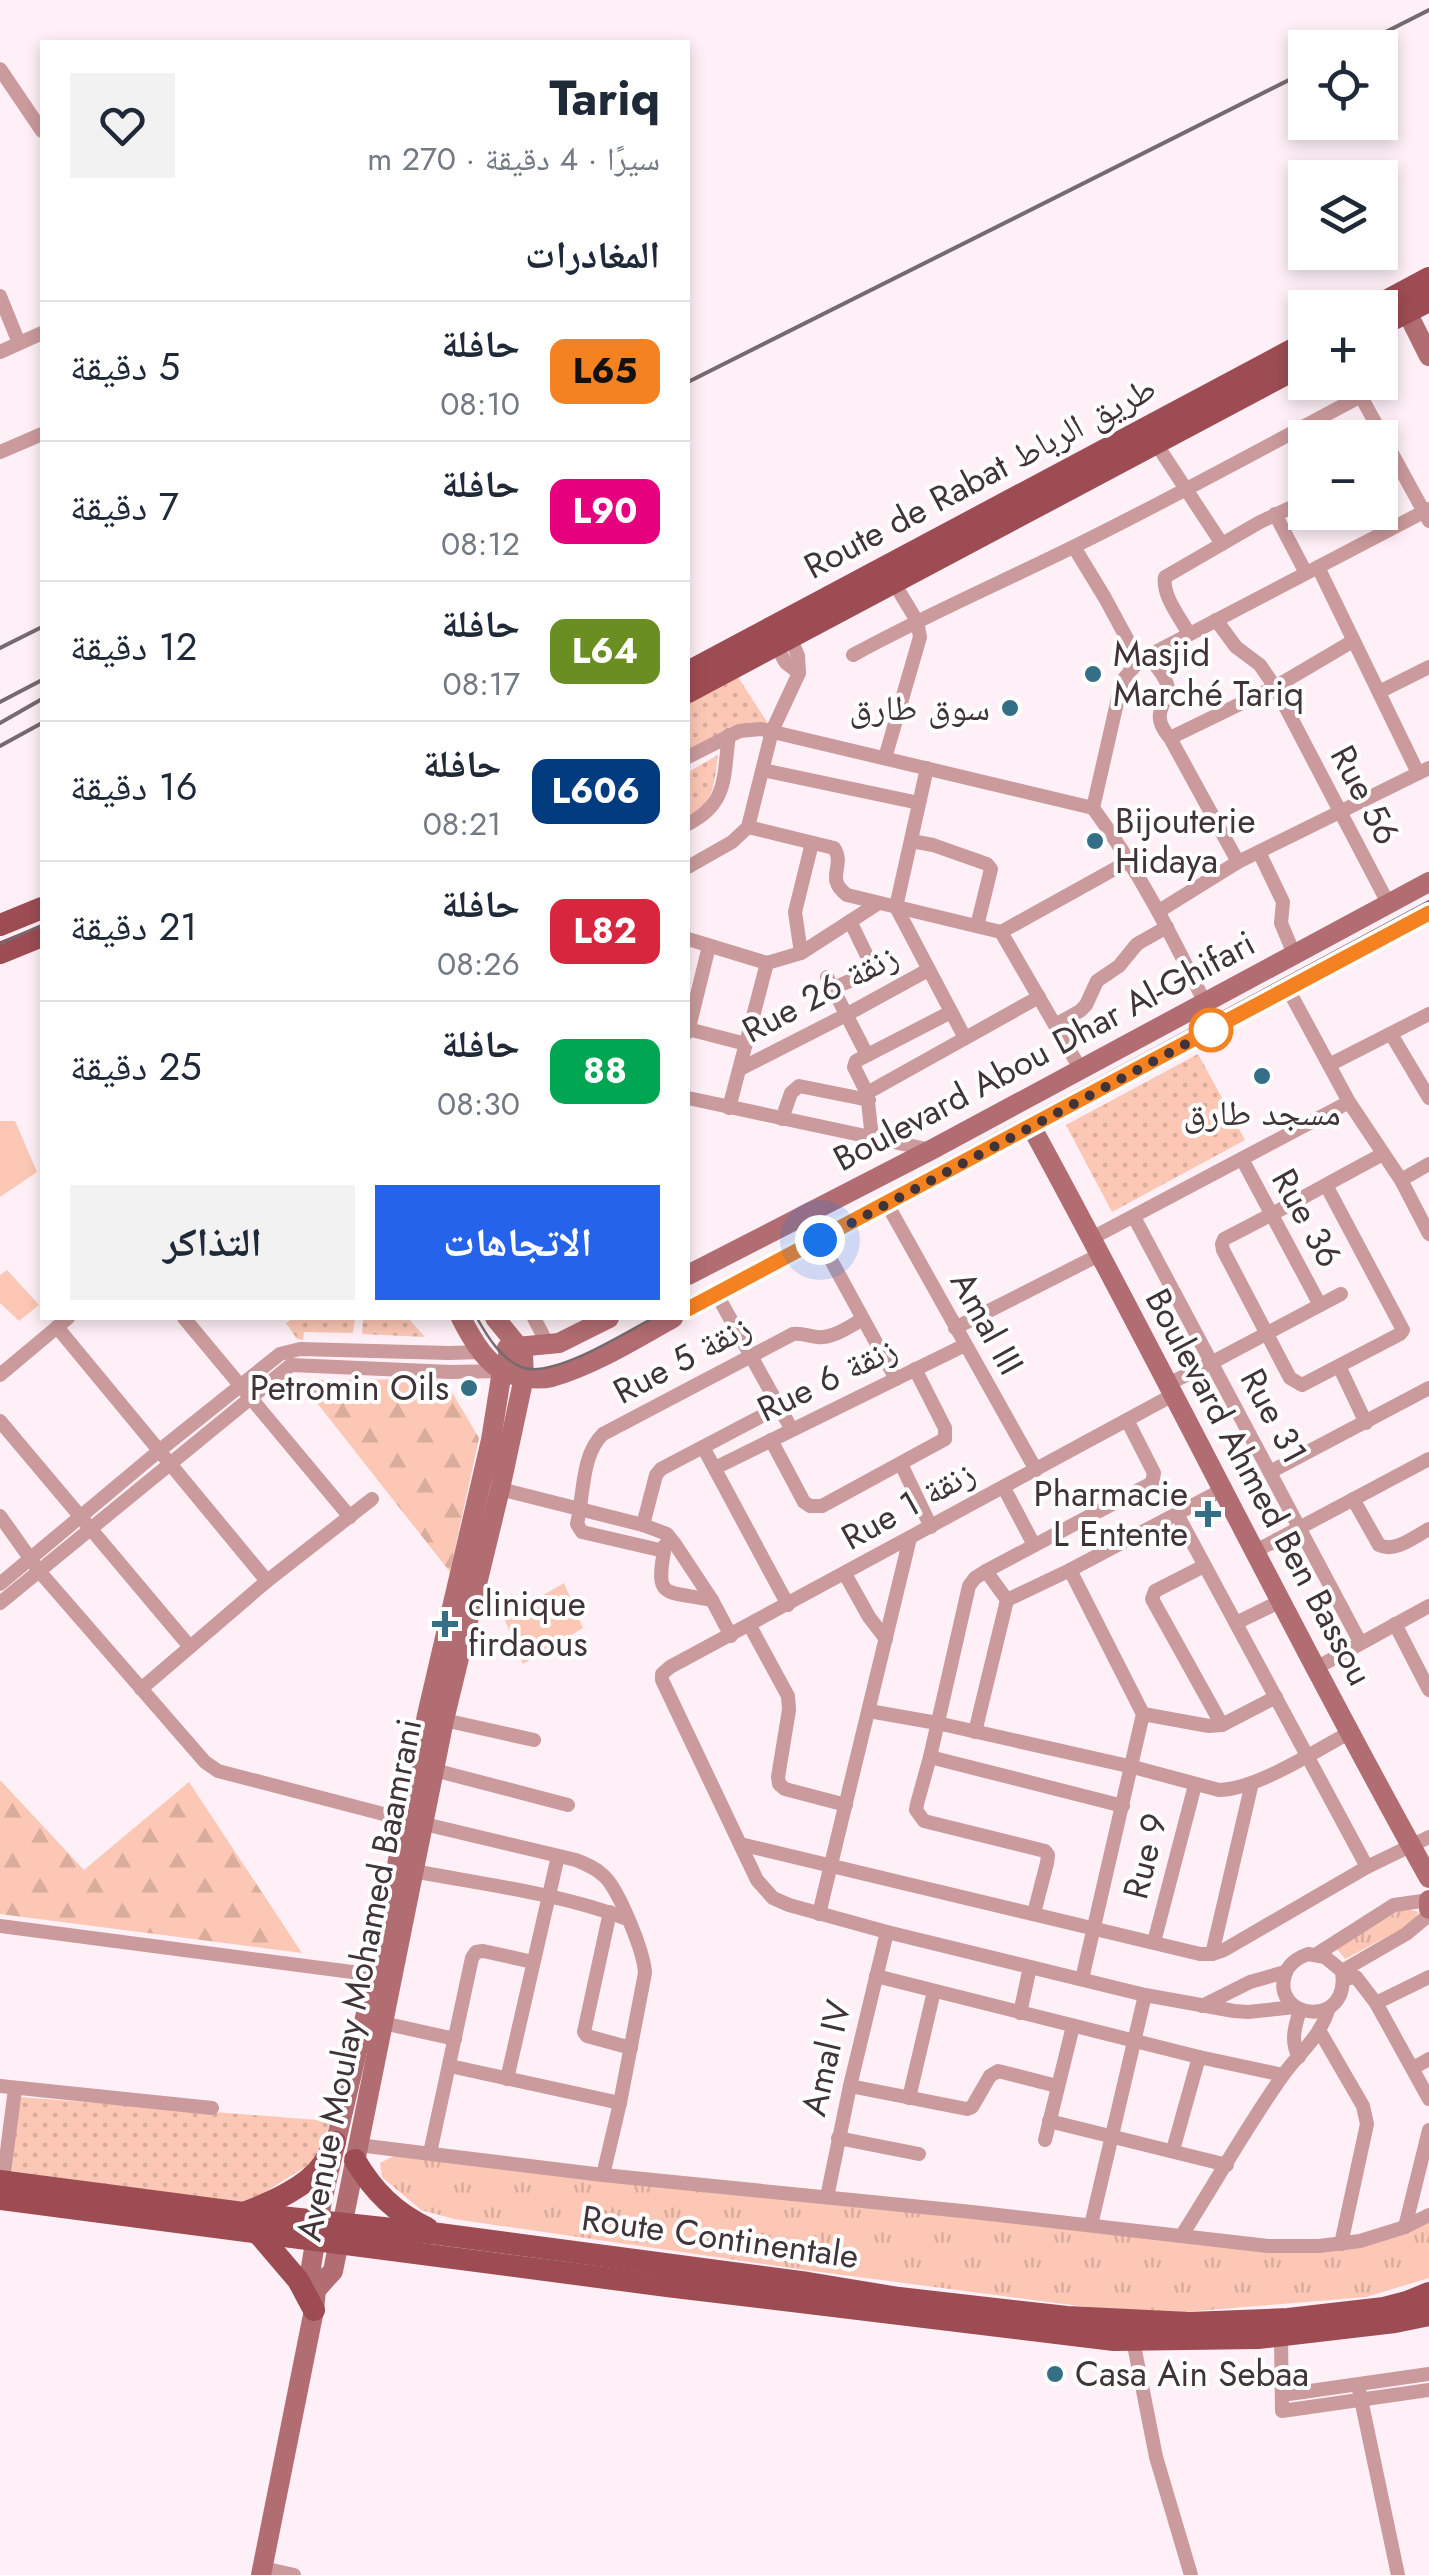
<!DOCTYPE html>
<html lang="ar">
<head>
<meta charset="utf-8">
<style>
  body { margin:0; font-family:Jost,"Noto Naskh Arabic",sans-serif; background:#f2f2f3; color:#1f2937; direction:rtl; height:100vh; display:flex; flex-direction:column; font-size:38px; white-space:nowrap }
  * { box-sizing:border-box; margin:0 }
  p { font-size:32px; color:#747a83 }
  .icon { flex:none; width:55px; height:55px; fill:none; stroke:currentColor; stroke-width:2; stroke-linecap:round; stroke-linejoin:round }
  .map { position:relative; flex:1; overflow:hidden; direction:ltr }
  .sheet { position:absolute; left:40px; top:40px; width:650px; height:1280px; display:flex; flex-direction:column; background:#fff; border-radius:0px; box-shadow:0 5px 15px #0003; direction:rtl }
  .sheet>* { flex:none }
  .badge { padding:0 20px; border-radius:15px; font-size:35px; line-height:65px }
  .controls { position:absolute; left:1288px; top:30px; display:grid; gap:20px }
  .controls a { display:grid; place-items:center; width:110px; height:110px; border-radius:0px; background:#fff; box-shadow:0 5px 15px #0003; font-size:50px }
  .you { position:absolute; width:50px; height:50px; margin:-25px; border:8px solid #fff; border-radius:50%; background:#1a73e8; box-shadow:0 0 0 15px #1a73e833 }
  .map>.badge { position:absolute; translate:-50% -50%; box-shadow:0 0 0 5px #fff }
  h2 { padding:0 30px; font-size:38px; line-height:90px }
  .round { display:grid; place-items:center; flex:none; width:105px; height:105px; border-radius:0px; background:#f2f2f3 }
  .headline { display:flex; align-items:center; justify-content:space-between; height:170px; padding:0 30px }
  h1 { font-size:48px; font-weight:700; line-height:75px }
  .action { display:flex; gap:20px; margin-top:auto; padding:20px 30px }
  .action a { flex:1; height:115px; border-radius:0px; background:#2563eb; color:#fff; font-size:40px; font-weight:700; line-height:115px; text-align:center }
  .action a+a { background:#f2f2f3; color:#1f2937 }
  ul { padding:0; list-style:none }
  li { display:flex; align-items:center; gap:30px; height:140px; padding:0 30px; border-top:2px solid #e0e1e3 }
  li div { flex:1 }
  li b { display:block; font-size:38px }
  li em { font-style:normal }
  li .badge { min-width:110px; font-weight:700; text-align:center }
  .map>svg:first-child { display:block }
</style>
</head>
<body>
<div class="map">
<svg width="1429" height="2575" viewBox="0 0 1429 2575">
  <defs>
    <pattern id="grass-tufts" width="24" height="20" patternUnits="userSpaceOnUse" patternTransform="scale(2.5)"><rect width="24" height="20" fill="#fcc7b5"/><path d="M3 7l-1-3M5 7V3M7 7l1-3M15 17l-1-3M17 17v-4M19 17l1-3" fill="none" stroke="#d9ac9c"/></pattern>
    <pattern id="forest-firs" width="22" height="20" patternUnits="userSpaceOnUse" patternTransform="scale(2.5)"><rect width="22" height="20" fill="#fcc7b5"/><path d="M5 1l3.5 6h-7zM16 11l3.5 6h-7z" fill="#d9ac9c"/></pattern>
    <pattern id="park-dots" width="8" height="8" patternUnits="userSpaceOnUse" patternTransform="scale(2.5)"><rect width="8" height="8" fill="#fcc7b5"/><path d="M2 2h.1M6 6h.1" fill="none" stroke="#d9ac9c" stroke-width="1.8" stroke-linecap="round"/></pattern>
  </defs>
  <rect width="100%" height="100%" fill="#fef0f6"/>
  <g fill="url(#grass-tufts)">
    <polygon points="1403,1908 1419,1912 1411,1924 1345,1959 1337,1949"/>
    <polygon points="398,2154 1350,2249 1429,2221 1429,2278 1366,2297 1148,2315 805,2270 454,2219 421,2210 382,2177 380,2163"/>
  </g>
  <g fill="url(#forest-firs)">
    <polygon points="444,1379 479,1438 450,1572 299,1380"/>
    <polygon points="0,1780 84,1870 189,1782 302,1953 0,1914"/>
  </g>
  <g fill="url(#park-dots)">
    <polygon points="738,677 769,725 688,764 688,702"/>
    <path d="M718,755c-4,28 -3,48 -30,63v-46z"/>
    <polygon points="1198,1054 1245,1140 1112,1212 1066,1125"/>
    <polygon points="294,1318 355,1318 353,1333 304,1332 303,1340 297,1339 286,1323"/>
    <polygon points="363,1318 408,1318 425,1337 362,1334"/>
    <polygon points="20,2097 330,2121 321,2157 246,2204 12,2171"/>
  </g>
  <g fill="#fcc7b5">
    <polygon points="0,1121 15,1121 37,1172 0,1197"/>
    <polygon points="7,1270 39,1305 19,1321 0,1303 0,1275"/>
    <polygon points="564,1583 583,1628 523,1664 504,1618"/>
  </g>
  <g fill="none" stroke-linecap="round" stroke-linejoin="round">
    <g stroke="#ca9a9c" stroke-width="14">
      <polyline points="0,69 42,131"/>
      <polyline points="0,296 19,343"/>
      <polyline points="0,352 42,333"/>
      <polyline points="1353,382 1429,521"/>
      <polyline points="1155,442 1222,544"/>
      <polyline points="0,452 42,434"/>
      <polyline points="1275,514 1306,573"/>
      <polyline points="1074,547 1105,598 1139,661"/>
      <polyline points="1318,567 1418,773"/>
      <polyline points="1216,620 1236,647 1260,665 1275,687 1388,903"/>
      <path d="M1189,634c-9,-17 -27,-38 -24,-57l95,-55 45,-21"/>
      <polyline points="772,639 786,663 799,673"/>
      <path d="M853,655c71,-39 145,-71 218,-107 98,-48 194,-101 290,-152"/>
      <path d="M1148,656c6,8 16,18 19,28 5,20 -21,26 3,54l68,124"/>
      <polyline points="1379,692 1429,667"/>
      <polyline points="1170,738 1275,687 1353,641"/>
      <polyline points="688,757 739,731 761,729 1093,808"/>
      <polyline points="885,758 920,637 917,621 894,583"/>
      <polyline points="927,768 896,907 965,1038"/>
      <polyline points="763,770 919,803"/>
      <path d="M688,824c41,-21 35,-48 41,-89"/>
      <path d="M748,827l86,21c12,18 -10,30 13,47l154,37 80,138"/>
      <polyline points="911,841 933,845 987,864 991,869 977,926"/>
      <polyline points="1259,852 1283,902 1281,923 1294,954"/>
      <polyline points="688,867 732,842 748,827 772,731 799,673 798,656 788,632"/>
      <polyline points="1159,911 1238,862 1429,768"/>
      <polyline points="1001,932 1129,861"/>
      <polyline points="688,939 767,963"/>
      <polyline points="801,953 795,912 812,843"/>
      <polyline points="827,977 867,1055"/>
      <path d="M833,988c13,-6 33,-11 37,-26l-20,-41"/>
      <polyline points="1288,989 1349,1102 1401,1180 1429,1234"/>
      <path d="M1205,1003c-33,-67 -67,-134 -112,-195l29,-127 17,-20 9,-5 281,-147"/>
      <polyline points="1055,1025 1080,1011 1086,1005 1097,981 1119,966 1137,944 1167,927"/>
      <polyline points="688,1029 746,1044"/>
      <polyline points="688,1032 709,946"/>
      <polyline points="1391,1034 1429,1098"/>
      <polyline points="1329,1065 1429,1014"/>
      <polyline points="740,1069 846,1015 928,970"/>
      <polyline points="867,1093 854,1067 856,1061 951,1012"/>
      <polyline points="688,1098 931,1150"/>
      <polyline points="729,1108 767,963 801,953 877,904"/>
      <polyline points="782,1119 791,1093 799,1086 869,1100"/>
      <polyline points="872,1138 867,1093 1039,997"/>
      <polyline points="1242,1159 1320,1305"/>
      <polyline points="1401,1180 1429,1164"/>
      <path d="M1326,1185l77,145 -3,4 -98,51 -12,-7 -67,-128 -1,-6 2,-5c54,-27 106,-57 159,-85"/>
      <polyline points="887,1204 1036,1470"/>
      <polyline points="1134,1217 1360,1642"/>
      <polyline points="1092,1238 1349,1102"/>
      <polyline points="820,1240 896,1379"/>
      <polyline points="716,1293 792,1430"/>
      <polyline points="184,1318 350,1517"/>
      <polyline points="534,1318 548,1345"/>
      <polyline points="57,1327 267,1581"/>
      <polyline points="955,1328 1101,1254"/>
      <polyline points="1339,1366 1366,1423"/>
      <polyline points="0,1375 68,1318"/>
      <polyline points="1168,1384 1211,1363 1341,1294"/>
      <polyline points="1173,1395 670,1667 662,1674 662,1680 757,1880 773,1898 789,1905 887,1932 1145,1995 1234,2011 1248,2012 1295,2007"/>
      <polyline points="0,1421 190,1647"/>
      <polyline points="771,1440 804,1502 810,1506 822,1506 945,1439 945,1428 915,1369"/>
      <polyline points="703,1447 788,1605"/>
      <polyline points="901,1464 931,1527"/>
      <polyline points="715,1468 965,1345"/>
      <polyline points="1270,1472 1429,1388"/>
      <polyline points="1004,1488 1034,1545"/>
      <polyline points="500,1489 643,1525 667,1534 675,1544 712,1600 731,1636"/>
      <path d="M1353,1499l26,46c16,8 35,-8 50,-16"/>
      <polyline points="1177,1514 1367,1867"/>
      <path d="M0,1516l39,55 166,191 13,9 177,46 181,43c10,4 20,8 28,16 15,14 40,76 41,97l-25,130 -17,72"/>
      <polyline points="643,1525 656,1475 661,1469 779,1407"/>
      <path d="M665,1545c-10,55 -3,45 47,55"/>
      <path d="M664,1551l-82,-19 -5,-8c7,-29 4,-69 26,-90l190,-100c9,-1 15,2 24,3 16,2 33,-11 46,-18"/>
      <polyline points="1254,1552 1429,1459"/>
      <polyline points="1204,1566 1155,1591 1152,1599 1222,1725"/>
      <polyline points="1070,1570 1143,1714 1082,1979"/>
      <polyline points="845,1574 869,1617 886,1639"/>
      <polyline points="0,1584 160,1450 280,1354 300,1349 449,1353 482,1352"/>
      <polyline points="1007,1600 1070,1570 1222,1490"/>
      <polyline points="0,1603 291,1365 451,1372 502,1371"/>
      <polyline points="1236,1623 1281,1601"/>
      <polyline points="1395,1624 1429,1690"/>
      <polyline points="750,1626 788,1696 789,1710 778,1777 779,1784 785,1789 846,1805"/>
      <polyline points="1316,1668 1429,1606"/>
      <polyline points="141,1689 267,1581 372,1499"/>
      <path d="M869,1711l68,12 196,44 86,23c39,-1 95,-39 132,-58"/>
      <polyline points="1143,1714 1209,1726 1222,1725 1276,1697"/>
      <polyline points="444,1720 534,1740"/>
      <polyline points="975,1732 1007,1600 986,1571"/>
      <polyline points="930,1757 1123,1806"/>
      <polyline points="434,1770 568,1805"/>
      <polyline points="740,1844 1200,1954 1212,1954 1224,1950 1367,1867 1429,1837"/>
      <path d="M413,1871c69,13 150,23 214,48"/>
      <polyline points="610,1912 584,2032 587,2036 631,2048"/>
      <polyline points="1034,1913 1047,1863 1048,1855 1045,1851 924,1821 916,1810 917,1804 930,1757 969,1586 975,1578 986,1571 1152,1483 1154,1473 1127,1420"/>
      <polyline points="819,1914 910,1538"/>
      <polyline points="0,1926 375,1975"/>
      <polyline points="1154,1942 1195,1785"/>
      <polyline points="1212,1954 1252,1783"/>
      <path d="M1308,1954l17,3 17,14c9,59 -71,48 -57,4 3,-11 12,-17 23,-21z"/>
      <polyline points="1317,1954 1394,1905 1429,1900"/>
      <polyline points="1342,1971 1406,1934 1429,1915"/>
      <polyline points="876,1976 1199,2057 1283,2075"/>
      <polyline points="1343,1979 1356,1977 1376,2003 1429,2099"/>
      <polyline points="1376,2003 1429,1977"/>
      <polyline points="1202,2006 1250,1982 1285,1972"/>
      <polyline points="1020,2013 1030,1967"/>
      <polyline points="383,2023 455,2039"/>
      <polyline points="1319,2030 1363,2106 1367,2124 1341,2244"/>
      <path d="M1299,2057c-9,-15 -4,-31 1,-47"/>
      <polyline points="450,2066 620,2103"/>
      <polyline points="1413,2068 1429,2059"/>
      <polyline points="507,2079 558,1856"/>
      <polyline points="0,2086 212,2108"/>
      <polyline points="850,2086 967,2109 972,2107 990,2076 998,2071 1057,2086"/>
      <polyline points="909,2098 934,1991"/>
      <polyline points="1049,2121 1227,2165"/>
      <polyline points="838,2138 919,2154"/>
      <polyline points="1045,2140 1073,2026"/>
      <polyline points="358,2145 603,2175 972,2212 1268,2246 1319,2246 1360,2241 1405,2227 1429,2215"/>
      <polyline points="1173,2150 1199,2057"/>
      <polyline points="430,2153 472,1958 476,1952 483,1951 533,1962"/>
      <polyline points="3,2182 15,2089"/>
      <polyline points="827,2197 850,2086 887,1932"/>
      <polyline points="1091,2225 1145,1995"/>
      <polyline points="1405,2227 1429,2130"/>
      <path d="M1182,2235c33,-52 64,-107 99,-157 18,-26 38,-38 48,-70"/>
      <polyline points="1281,2336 1282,2411 1429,2390"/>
      <polyline points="1133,2340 1156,2457 1191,2575"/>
      <polyline points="1358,2385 1398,2575"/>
      <polyline points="1282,2395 1429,2374"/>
      <polyline points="263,2568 294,2575"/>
    </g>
    <g stroke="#b16d71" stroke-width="20">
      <polyline points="1401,300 1429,356"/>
      <path d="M1031,1126c136,249 260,504 398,752"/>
      <polyline points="688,1275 931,1150 1429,882"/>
      <polyline points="688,1309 1429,913"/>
      <path d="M461,1318c9,17 20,38 37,50 14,9 38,13 54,9 42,-12 83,-38 121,-59"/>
      <polyline points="507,1348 559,1343 609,1318"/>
      <polyline points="1429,1900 1429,1909"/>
      <polyline points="316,2290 333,2271 444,1720 500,1489 524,1377 523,1355 518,1346 495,1318"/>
      <polyline points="261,2575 314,2310 316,2290 311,2267 322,2201 375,1975 427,1715 491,1440 502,1371 508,1357 518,1346"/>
    </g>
    <g stroke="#9d4c53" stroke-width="22">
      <polyline points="1373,308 1429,278"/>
      <polyline points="1380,326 1429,301"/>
      <polyline points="688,672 1305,343"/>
      <polyline points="688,692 1305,364"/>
      <polyline points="0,925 42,908"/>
      <polyline points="0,953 42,936"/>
      <path d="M355,2160c18,31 40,53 72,68"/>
      <polyline points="0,2181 243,2213 439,2234 808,2283 899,2298 1067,2317 1189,2323 1288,2319 1384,2308 1407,2302 1429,2293"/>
      <polyline points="0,2199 667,2286 1114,2340 1258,2338 1395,2322 1429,2315"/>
      <path d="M246,2212c26,-10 61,-25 77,-48 5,-7 8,-15 12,-22"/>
      <polyline points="257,2232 298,2280 314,2310"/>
    </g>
    <g stroke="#776a6f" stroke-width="2.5">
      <polyline points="0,944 42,925"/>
      <polyline points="688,1299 1429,901"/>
      <path d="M477,1318c10,18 25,43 47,50 32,9 100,-35 129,-50"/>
    </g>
    <g stroke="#776a6f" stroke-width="4">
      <polyline points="1354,48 1429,10"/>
      <polyline points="688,382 1305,72"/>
      <polyline points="0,648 42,627"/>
      <polyline points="0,702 42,680"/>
      <polyline points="0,723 42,699"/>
      <polyline points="0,746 42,723"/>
    </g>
  </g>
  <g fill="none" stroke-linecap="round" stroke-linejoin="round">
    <g stroke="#fff" stroke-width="22">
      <polyline id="line" points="688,1309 1429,913"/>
    </g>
    <use href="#line" stroke="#f58220" stroke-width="15"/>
    <polyline stroke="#413439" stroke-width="10" stroke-dasharray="0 18" points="820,1240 1223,1024 1211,1030"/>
  </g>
  <g fill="#346f87" stroke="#fff" stroke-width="4">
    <circle cx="1093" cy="674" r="10"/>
    <circle cx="1010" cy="708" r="10"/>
    <circle cx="1095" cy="841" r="10"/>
    <circle cx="1262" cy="1076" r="10"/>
    <circle cx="469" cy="1388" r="10"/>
    <path d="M1203 1499h10v10h10v10h-10v10h-10v-10h-10v-10h10z"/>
    <path d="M440 1609h10v10h10v10h-10v10h-10v-10h-10v-10h10z"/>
    <circle cx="1055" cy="2374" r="10"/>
  </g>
  <circle fill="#fff" stroke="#f58220" stroke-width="5" cx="1211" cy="1030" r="20"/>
  <g text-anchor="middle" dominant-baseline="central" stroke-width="8" stroke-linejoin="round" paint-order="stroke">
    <g font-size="35" fill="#413439" stroke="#fff">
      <text transform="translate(980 477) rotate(-28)">Route de Rabat طريق الرباط</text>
      <text transform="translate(1365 795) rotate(62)">Rue 56</text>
      <text transform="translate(820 993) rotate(-28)">Rue 26 زنقة</text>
      <text transform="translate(1044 1051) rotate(-28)">Boulevard Abou Dhar Al-Ghifari</text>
      <text transform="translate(1307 1218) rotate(61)">Rue 36</text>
      <text transform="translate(987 1323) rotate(61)">Amal III</text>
      <text transform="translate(682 1359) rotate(-28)">Rue 5 زنقة</text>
      <text transform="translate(827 1379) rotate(-26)">Rue 6 زنقة</text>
      <text transform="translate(1274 1416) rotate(62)">Rue 31</text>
      <text transform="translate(1259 1487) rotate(62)">Boulevard Ahmed Ben Bassou</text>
      <text transform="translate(908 1505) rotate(-29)">Rue 1 زنقة</text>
      <text transform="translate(1145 1856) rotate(-76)">Rue 9</text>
      <text transform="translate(359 1980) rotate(-79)">Avenue Moulay Mohamed Baamrani</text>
      <text transform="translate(826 2058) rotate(-77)">Amal IV</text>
      <text transform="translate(720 2237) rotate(8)">Route Continentale</text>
    </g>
    <g font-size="35" fill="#413439" stroke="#fff" text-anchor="start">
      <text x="1113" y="654">Masjid<tspan x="1113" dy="40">Marché Tariq</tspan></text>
      <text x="990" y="708" text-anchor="end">سوق طارق</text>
      <text x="1115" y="821">Bijouterie<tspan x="1115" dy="40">Hidaya</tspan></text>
      <text x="1262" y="1113" text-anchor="middle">مسجد طارق</text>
      <text x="449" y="1388" text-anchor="end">Petromin Oils</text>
      <text x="1188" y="1494" text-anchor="end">Pharmacie<tspan x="1188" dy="40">L Entente</tspan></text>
      <text x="468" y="1604">clinique<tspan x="468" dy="40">firdaous</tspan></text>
      <text x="1075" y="2374">Casa Ain Sebaa</text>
    </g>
  </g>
</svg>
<div class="controls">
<a><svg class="icon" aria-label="locate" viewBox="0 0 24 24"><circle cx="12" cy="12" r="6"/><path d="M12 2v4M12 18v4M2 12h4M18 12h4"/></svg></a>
<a><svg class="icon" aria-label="layers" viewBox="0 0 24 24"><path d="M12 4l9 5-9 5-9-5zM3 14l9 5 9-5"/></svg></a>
<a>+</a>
<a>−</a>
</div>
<div class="you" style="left:820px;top:1240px"></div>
<section class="sheet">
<div class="headline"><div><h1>Tariq</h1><p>سيرًا · 4 دقيقة · 270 m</p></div><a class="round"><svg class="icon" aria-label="heart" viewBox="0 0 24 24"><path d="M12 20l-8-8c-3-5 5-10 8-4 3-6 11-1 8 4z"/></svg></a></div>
<h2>المغادرات</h2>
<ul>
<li><span class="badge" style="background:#f58220;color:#111">L65</span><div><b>حافلة</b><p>08:10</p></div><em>5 دقيقة</em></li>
<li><span class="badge" style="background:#e6007e;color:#fff">L90</span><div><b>حافلة</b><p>08:12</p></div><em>7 دقيقة</em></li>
<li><span class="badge" style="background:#6b8e23;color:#fff">L64</span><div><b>حافلة</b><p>08:17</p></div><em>12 دقيقة</em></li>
<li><span class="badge" style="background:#003b80;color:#fff">L606</span><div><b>حافلة</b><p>08:21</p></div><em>16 دقيقة</em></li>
<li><span class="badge" style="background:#d7263d;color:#fff">L82</span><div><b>حافلة</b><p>08:26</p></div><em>21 دقيقة</em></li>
<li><span class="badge" style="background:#00a651;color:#fff">88</span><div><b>حافلة</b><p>08:30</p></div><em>25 دقيقة</em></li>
</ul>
<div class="action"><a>الاتجاهات</a><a>التذاكر</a></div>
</section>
</div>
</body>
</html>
